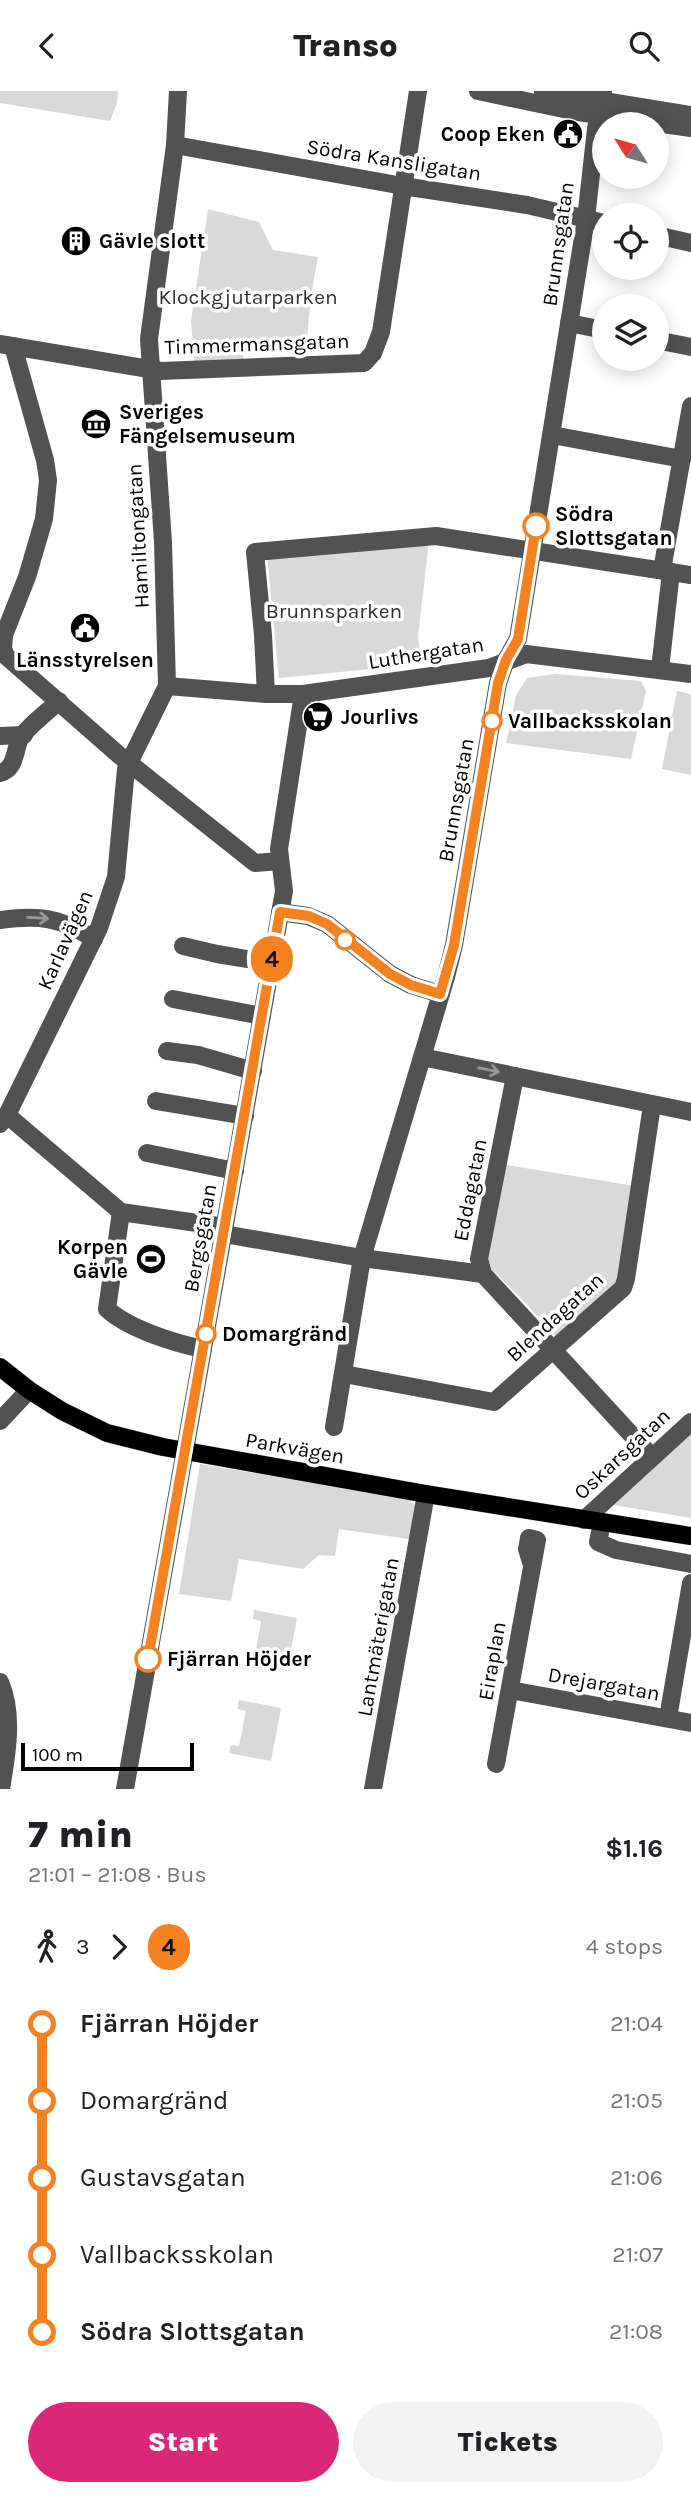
<!DOCTYPE html>
<html lang="en">
<head>
<meta charset="utf-8">
<style>
  body { margin:0; font-family:Karla,sans-serif; background:#f2f2f2; color:#202124; height:100vh; display:flex; flex-direction:column; font-size:26px; white-space:nowrap }
  * { box-sizing:border-box; margin:0 }
  p { font-size:23px; color:#757577 }
  .icon { flex:none; width:38px; height:38px; fill:none; stroke:currentColor; stroke-width:2; stroke-linecap:round; stroke-linejoin:round }
  .map { position:relative; height:1698px; overflow:hidden }
  .side { display:flex; flex-direction:column; background:#fff; flex:1 }
  .side>* { flex:none }
  .badge { padding:0 14px; border-radius:23px; font-size:24px; line-height:46px }
  .needle { width:46px; rotate:307deg }
  .buttons { position:absolute; left:592px; top:21px; display:grid; gap:14px }
  .buttons a { display:grid; place-items:center; width:77px; height:77px; border-radius:50%; background:#fff; box-shadow:0 4px 18px #0003; font-size:35px }
  .scale { position:absolute; left:21px; bottom:18px; width:173px; box-sizing:border-box; padding-left:7px; border:4px solid #000; border-top:0; font-size:19px; line-height:24px; white-space:nowrap; color:#000; -webkit-text-stroke:5px #fff; paint-order:stroke }
  .map>.badge { position:absolute; translate:-50% -50%; box-shadow:0 0 0 4px #fff }
  .legs { display:flex; align-items:center; gap:10px; height:77px; padding:0 28px; font-size:23px }
  .legs p { margin-inline-start:auto }
  .head { display:flex; align-items:center; justify-content:space-between; height:119px; padding:0 28px }
  h1 { font-size:38px; font-weight:800; line-height:52px }
  .button { display:flex; gap:14px; margin-top:auto; padding:14px 28px }
  .button a { flex:1; height:80px; border-radius:42px; background:#db2777; color:#fff; font-size:28px; font-weight:800; line-height:80px; text-align:center }
  .button a+a { background:#f2f2f2; color:#202124 }
  ul { padding:0 28px; list-style:none }
  li { display:flex; align-items:center; gap:24px; height:77px; font-size:26px }
  li i { display:grid; place-items:center; width:10px; height:100%; margin:0 9px; background:currentColor }
  li i::after { content:''; width:18px; height:18px; margin:-9px; border:5px solid; border-radius:50%; background:#fff }
  li p { margin-inline-start:auto }
  li:first-child i { background:linear-gradient(#0000 50%,currentColor 0) }
  li:last-child i { background:linear-gradient(currentColor 50%,#0000 0) }
  header { display:flex; justify-content:space-between; align-items:center; height:91px; padding:0 28px; background:#fff; font-size:32px; font-weight:800 }
  .map>svg:first-child { display:block }
</style>
</head>
<body>
<header><svg class="icon" aria-label="back" viewBox="0 0 24 24"><path d="M15 5l-7 7 7 7"/></svg>Transo<svg class="icon" aria-label="search" viewBox="0 0 24 24"><circle cx="10" cy="10" r="6"/><path d="M15 15l6 6"/></svg></header>
<div class="map">
<svg width="691" height="1698" viewBox="0 0 691 1698">
  <rect width="100%" height="100%" fill="#fff"/>
  <g fill="#d9d9d9">
    <polygon points="0,0 118,0 117,12 110,30 0,12"/>
    <polygon points="208,118 259,131 273,159 318,166 311,204 306,259 243,260 244,278 195,279 191,230"/>
    <polygon points="429,451 418,545 421,573 279,587 267,464"/>
    <polygon points="555,583 641,590 646,600 631,668 506,652 516,604 527,587"/>
    <polygon points="677,600 691,603 691,684 662,678"/>
    <polygon points="506,1074 635,1095 617,1191 556,1246 521,1207 485,1172"/>
    <polygon points="691,1343 691,1427 614,1414"/>
    <polygon points="200,1373 408,1408 415,1414 415,1449 339,1438 335,1465 319,1464 303,1478 239,1468 231,1510 179,1503"/>
    <polygon points="254,1519 297,1527 287,1580 245,1573 246,1564 255,1565 261,1530 253,1528"/>
    <polygon points="239,1609 281,1617 271,1670 229,1662 231,1654 239,1655 246,1620 237,1618"/>
  </g>
  <g fill="none" stroke-linecap="round" stroke-linejoin="round">
    <g stroke="#dbdbdb" stroke-width="19">
      <polyline id="major" points="0,1276 29,1299 62,1320 107,1342 163,1356 426,1403 691,1445"/>
    </g>
    <g stroke="#525252" stroke-width="18">
      <polyline points="478,0 578,21 691,37"/>
      <polyline points="543,0 691,24"/>
      <polyline points="175,54 403,95 527,114 604,132"/>
      <polyline points="656,144 691,152"/>
      <polyline points="569,232 604,239"/>
      <polyline points="656,249 691,256"/>
      <polyline points="0,253 161,280 364,272 373,262 381,241 418,0"/>
      <polyline points="13,255 45,369 48,389 44,428 27,486 4,544 3,558 6,565 119,664 255,772 280,770"/>
      <polyline points="552,344 682,368"/>
      <polyline points="662,479 691,315"/>
      <polyline points="660,578 671,481"/>
      <polyline points="167,595 266,603 303,603 489,577 526,563 691,583"/>
      <polyline points="266,603 263,544 255,461 436,445 691,484"/>
      <polyline points="0,645 24,644"/>
      <path d="M0,682c15,-4 14,-19 19,-32 4,-11 31,-31 40,-40"/>
      <polyline points="280,821 308,825 327,833 390,883 411,894 440,903"/>
      <path d="M0,829c39,-5 60,-3 94,19"/>
      <polyline points="183,855 217,863 271,872"/>
      <polyline points="173,908 262,925"/>
      <polyline points="167,960 198,964 253,980"/>
      <polyline points="422,966 691,1021"/>
      <polyline points="515,985 479,1168 483,1183 652,1366"/>
      <polyline points="156,1010 245,1025"/>
      <polyline points="7,1024 121,1121 225,1136"/>
      <polyline points="0,1033 7,1024 99,837 116,786 126,678 167,595 163,451 149,248 175,54 178,0"/>
      <polyline points="147,1062 235,1080"/>
      <path d="M121,1121l-14,97c22,20 67,34 96,40"/>
      <polyline points="224,1143 362,1167 483,1183"/>
      <polyline points="344,1283 494,1311 623,1197 626,1188 652,1014"/>
      <polyline points="0,1330 29,1299"/>
      <polyline points="334,1336 362,1167 446,886 454,854 498,592 506,569 518,548 586,128 596,38 603,0"/>
      <polyline points="584,1429 691,1331"/>
      <polyline points="602,1432 598,1451 616,1459 691,1473"/>
      <path d="M0,1591c14,32 7,72 1,107"/>
      <polyline points="510,1599 691,1632"/>
      <polyline points="668,1627 691,1492"/>
      <path d="M496,1673c14,-75 27,-150 41,-224l-8,-2 -2,11 5,16"/>
      <polyline points="125,1698 284,800 279,758 303,603"/>
      <polyline points="373,1698 426,1403"/>
    </g>
    <use href="#major" stroke="#000" stroke-width="18"/>
  </g>
  <defs><path id="oneway-shaft" d="M-6 0H5M1.5-3L5.5 0L1.5 3" fill="none" stroke-width="1.6" stroke-linecap="round" stroke-linejoin="round" transform="scale(1.75)"/></defs>
  <g stroke="#979797">
    <use href="#oneway-shaft" transform="translate(38 827) rotate(3)"/>
    <use href="#oneway-shaft" transform="translate(489 979) rotate(11)"/>
  </g>
  <g fill="none" stroke-linecap="round" stroke-linejoin="round">
    <g stroke="#fff" stroke-width="16">
      <polyline id="line-1" points="148,1568 280,821 309,825 327,833 390,883 411,894 440,903 454,854 498,592 506,569 518,548 536,435"/>
    </g>
    <use href="#line-1" stroke="#f58220" stroke-width="10"/>
  </g>
  <defs>
    <g id="civic-disc" transform="scale(1.575)"><circle r="9.5" fill="#000" stroke="#fff"/><path d="M-.6-6.5H3V-4.5H.6V-3L4-1V1h2V6H-6V1h2V-1L-.6-3ZM-1.2 2.5V6h2.4V2.5Z" fill="#fff"/></g>
    <g id="building-disc" transform="scale(1.575)"><circle r="9.5" fill="#000" stroke="#fff"/><path d="M-4-6H4V6H1V3H-1V6H-4ZM-2.5-4.3h1.7v1.8h-1.7ZM.8-4.3h1.7v1.8H.8ZM-2.5-1h1.7V.8h-1.7ZM.8-1h1.7V.8H.8Z" fill="#fff"/></g>
    <g id="museum-disc" transform="scale(1.575)"><circle r="9.5" fill="#000" stroke="#fff"/><path d="M0-6L6-3V-2H-6V-3ZM-5-1h2V3h-2ZM-1-1h2V3h-2ZM3-1h2V3H3ZM-6 4H6V6H-6Z" fill="#fff"/></g>
    <g id="supermarket-disc" transform="scale(1.575)"><circle r="9.5" fill="#000" stroke="#fff"/><path d="M-6-5.5h2.5l.6 2H6L4.5 2H-2.5L-4.4-4H-6ZM-1.5 3.2a1.3 1.3 0 1 0 .1 0ZM3 3.2a1.3 1.3 0 1 0 .1 0Z" fill="#fff"/></g>
    <g id="stadium-disc" transform="scale(1.575)"><circle r="9.5" fill="#000" stroke="#fff"/><path d="M0-5a6.5 5 0 1 0 0 10a6.5 5 0 1 0 0-10ZM-3.5-1.8h7v3.6h-7Z" fill="#fff"/></g>
  </defs>
  <g fill-rule="evenodd">
    <use href="#civic-disc" x="568" y="43"/>
    <use href="#building-disc" x="76" y="150"/>
    <use href="#museum-disc" x="96" y="333"/>
    <use href="#civic-disc" x="85" y="537"/>
    <use href="#supermarket-disc" x="318" y="626"/>
    <use href="#stadium-disc" x="151" y="1168"/>
  </g>
  <g fill="#fff" stroke="#f58220" stroke-width="3.5">
    <circle cx="536" cy="435" r="12"/>
    <circle cx="492" cy="630" r="9"/>
    <circle cx="345" cy="849" r="9"/>
    <circle cx="206" cy="1243" r="9"/>
    <circle cx="148" cy="1568" r="12"/>
  </g>
  <g text-anchor="middle" dominant-baseline="central" stroke-width="7" stroke-linejoin="round" paint-order="stroke">
    <g font-size="21" font-weight="bold" fill="#000" stroke="#fff" text-anchor="start">
      <text x="545" y="43" text-anchor="end">Coop Eken</text>
      <text x="99" y="150">Gävle slott</text>
      <text x="119" y="321">Sveriges<tspan x="119" dy="24">Fängelsemuseum</tspan></text>
      <text x="85" y="569" text-anchor="middle">Länsstyrelsen</text>
      <text x="341" y="626">Jourlivs</text>
      <text x="128" y="1156" text-anchor="end">Korpen<tspan x="128" dy="24">Gävle</tspan></text>
    </g>
    <g font-size="21" fill="#000" stroke="#fff">
      <text transform="translate(394 69) rotate(9)">Södra Kansligatan</text>
      <text transform="translate(558 153) rotate(-82)">Brunnsgatan</text>
      <text transform="translate(257 253) rotate(-2)">Timmermansgatan</text>
      <text transform="translate(138 445) rotate(-93)">Hamiltongatan</text>
      <text transform="translate(426 562) rotate(-9)">Luthergatan</text>
      <text transform="translate(456 709) rotate(-80)">Brunnsgatan</text>
      <text transform="translate(65 849) rotate(-66)">Karlavägen</text>
      <text transform="translate(470 1099) rotate(-79)">Eddagatan</text>
      <text transform="translate(200 1147) rotate(-80)">Bergsgatan</text>
      <text transform="translate(555 1226) rotate(-42)">Blendagatan</text>
      <text transform="translate(295 1357) rotate(10)">Parkvägen</text>
      <text transform="translate(622 1363) rotate(-43)">Oskarsgatan</text>
      <text transform="translate(378 1546) rotate(-80)">Lantmäterigatan</text>
      <text transform="translate(492 1570) rotate(-80)">Eiraplan</text>
      <text transform="translate(604 1593) rotate(10)">Drejargatan</text>
    </g>
    <g font-size="21" fill="#303030" stroke="#fff">
      <text x="248" y="206">Klockgjutarparken</text>
      <text x="334" y="520">Brunnsparken</text>
    </g>
    <g font-size="21" font-weight="bold" fill="#000" stroke="#fff" text-anchor="start">
      <text x="555" y="423">Södra<tspan x="555" dy="24">Slottsgatan</tspan></text>
      <text x="508" y="630">Vallbacksskolan</text>
      <text x="222" y="1243">Domargränd</text>
      <text x="167" y="1568">Fjärran Höjder</text>
    </g>
  </g>
</svg>
<div class="buttons">
<a><svg class="needle" viewBox="-14 -14 28 28"><path d="M0-13l5 13h-10z" fill="#e53935"/><path d="M0 13l5-13h-10z" fill="#757577"/></svg></a>
<a><svg class="icon" aria-label="locate" viewBox="0 0 24 24"><circle cx="12" cy="12" r="6"/><path d="M12 2v4M12 18v4M2 12h4M18 12h4"/></svg></a>
<a><svg class="icon" aria-label="layers" viewBox="0 0 24 24"><path d="M12 4l9 5-9 5-9-5zM3 14l9 5 9-5"/></svg></a>
</div>
<div class="scale">100 m</div>
<b class="badge" style="left:272px;top:868px;background:#f58220;color:#111">4</b>
</div>
<section class="side">
<div class="head"><div><h1>7 min</h1><p>21:01 – 21:08 · Bus</p></div><b>$1.16</b></div>
<div class="legs"><svg class="icon" aria-label="walk" viewBox="0 0 24 24"><circle cx="13" cy="4" r="2"/><path d="M13 8l-2 6 4 7M11 14l-3 7M7 12l3-4h3l4 4"/></svg>3<svg class="icon" aria-label="forward" viewBox="0 0 24 24"><path d="M9 5l7 7-7 7"/></svg><b class="badge" style="background:#f58220;color:#111">4</b><p>4 stops</p></div>
<ul>
<li><i style="color:#f58220"></i><b>Fjärran Höjder</b><p>21:04</p></li>
<li><i style="color:#f58220"></i><span>Domargränd</span><p>21:05</p></li>
<li><i style="color:#f58220"></i><span>Gustavsgatan</span><p>21:06</p></li>
<li><i style="color:#f58220"></i><span>Vallbacksskolan</span><p>21:07</p></li>
<li><i style="color:#f58220"></i><b>Södra Slottsgatan</b><p>21:08</p></li>
</ul>
<div class="button"><a>Start</a><a>Tickets</a></div>
</section>
</body>
</html>
